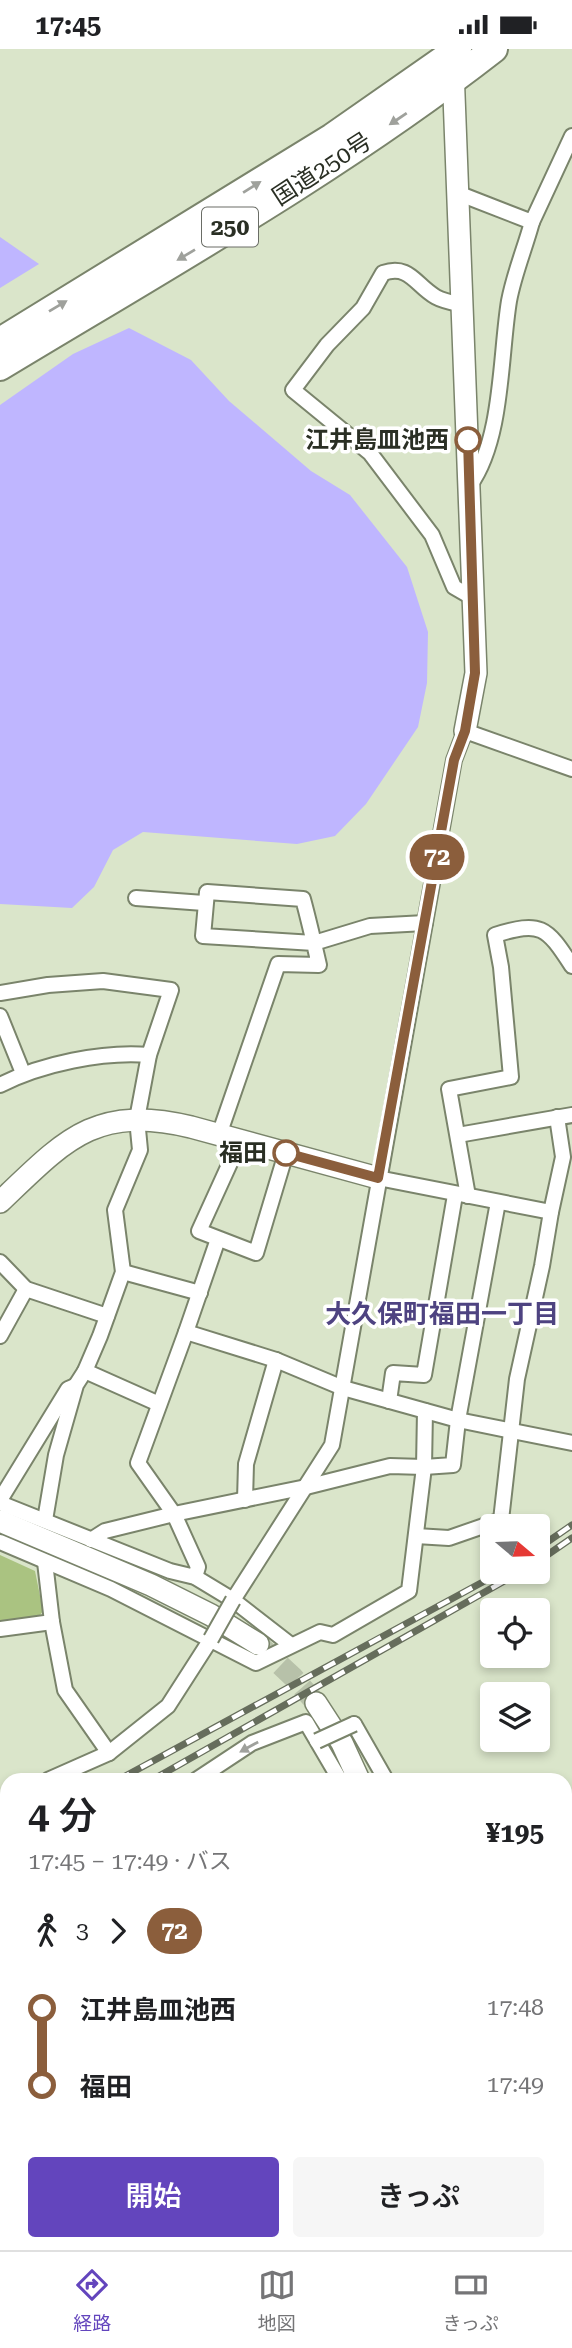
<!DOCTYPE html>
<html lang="ja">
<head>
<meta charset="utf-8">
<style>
  body { margin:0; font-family:"Roboto Serif","Noto Sans JP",serif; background:#f6f6f6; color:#202124; height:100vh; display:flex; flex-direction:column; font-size:26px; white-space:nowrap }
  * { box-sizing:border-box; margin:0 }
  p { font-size:23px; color:#757577 }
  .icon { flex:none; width:38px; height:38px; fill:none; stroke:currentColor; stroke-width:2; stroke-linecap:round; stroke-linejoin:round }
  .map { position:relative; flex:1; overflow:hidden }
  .panel { position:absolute; left:0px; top:1724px; width:572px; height:478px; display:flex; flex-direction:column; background:#fff; border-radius:21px 21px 0 0; box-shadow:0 4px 10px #0003 }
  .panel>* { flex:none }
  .badge { padding:0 14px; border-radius:23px; font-size:24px; line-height:46px }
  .needle { width:46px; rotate:109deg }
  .controls { position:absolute; left:480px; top:1465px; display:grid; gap:14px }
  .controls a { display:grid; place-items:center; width:70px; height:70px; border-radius:7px; background:#fff; box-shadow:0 4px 10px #0003; font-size:35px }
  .map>.badge { position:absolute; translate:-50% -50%; box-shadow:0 0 0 4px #fff }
  .legs { display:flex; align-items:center; gap:10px; height:77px; padding:0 28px; font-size:23px }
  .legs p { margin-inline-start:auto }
  .summary { display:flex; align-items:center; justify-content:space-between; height:119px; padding:0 28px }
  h1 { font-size:38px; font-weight:600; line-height:52px }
  .button { display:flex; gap:14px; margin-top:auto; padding:14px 28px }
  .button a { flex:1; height:80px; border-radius:7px; background:#6345bd; color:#fff; font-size:28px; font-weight:600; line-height:80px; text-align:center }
  .button a+a { background:#f6f6f6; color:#202124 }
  ul { padding:0 28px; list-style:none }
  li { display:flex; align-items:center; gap:24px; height:77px; font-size:26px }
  li i { display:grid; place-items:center; width:10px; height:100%; margin:0 9px; background:currentColor }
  li i::after { content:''; width:18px; height:18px; margin:-9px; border:5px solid; border-radius:50%; background:#fff }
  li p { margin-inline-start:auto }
  li:first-child i { background:linear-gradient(#0000 50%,currentColor 0) }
  li:last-child i { background:linear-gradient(currentColor 50%,#0000 0) }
  .status { display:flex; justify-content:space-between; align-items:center; height:49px; padding:0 35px; background:#fff; direction:ltr }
  .status svg { height:19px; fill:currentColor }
  .tabs { display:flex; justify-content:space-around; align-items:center; height:98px; border-top:2px solid #e0e0e0; background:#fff; font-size:19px; color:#757577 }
  .tabs a { display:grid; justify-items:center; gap:4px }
  .tabs .on { color:#6345bd }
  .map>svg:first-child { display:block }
</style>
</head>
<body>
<div class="status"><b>17:45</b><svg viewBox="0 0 49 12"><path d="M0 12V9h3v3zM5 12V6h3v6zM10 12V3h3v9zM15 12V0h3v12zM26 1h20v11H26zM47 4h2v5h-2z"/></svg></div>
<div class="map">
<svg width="572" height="2201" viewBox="0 0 572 2201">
  <rect width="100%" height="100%" fill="#dae5ca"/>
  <polygon fill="#aac381" points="0,1506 35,1522 43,1562 38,1569 0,1576"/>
  <g fill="#bfb6ff">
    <polygon points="0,188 39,215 0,239"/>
    <polygon points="129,279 191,311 229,352 311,422 350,446 407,518 428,583 427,634 418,678 366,755 335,787 297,795 143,783 113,801 94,838 72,859 0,855 0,356 73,305"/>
  </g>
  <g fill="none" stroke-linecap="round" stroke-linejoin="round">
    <polyline stroke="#b7c1a9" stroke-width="21" stroke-dasharray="21 10" stroke-linecap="butt" points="258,1595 293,1628 316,1654"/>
    <g stroke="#7a846b" stroke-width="18">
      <g id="street">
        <polyline points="460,145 532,173 572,87"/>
        <path d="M463,256c-9,-2 -20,-4 -27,-8 -21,-12 -26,-33 -53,-24l-20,35 -36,37 -34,45 77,63 62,82 22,52 19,11"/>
        <path d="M470,436c33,-46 30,-129 39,-184 5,-27 16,-53 23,-79"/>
        <polyline points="136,849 204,854"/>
        <polyline points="0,944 48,936 103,932 171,941 149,1006 137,1070 140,1101 115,1161 123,1223 100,1287 85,1322 76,1336 56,1406 45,1471"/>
        <polyline points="0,967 23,1024"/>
        <path d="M0,1036c41,-21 103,-34 149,-30"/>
        <path d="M219,1086l59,-171 41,1c-5,-22 -10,-44 -16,-66l-96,-7 -4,44 111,7 56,-17 55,-3"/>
        <polyline points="458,1086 572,1066"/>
        <polyline points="240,1092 199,1182 256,1204 286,1104"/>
        <polyline points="378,1129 551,1163"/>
        <path d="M468,1147l-19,-107 62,-12 -10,-110 -6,-32c46,-14 51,-9 77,31"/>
        <polyline points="0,1213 26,1240 107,1267"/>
        <polyline points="123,1223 200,1244"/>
        <polyline points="186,1283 276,1311 343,1339 458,1371 572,1394"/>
        <polyline points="0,1287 26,1240"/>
        <polyline points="85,1322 159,1355"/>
        <polyline points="389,1352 393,1324 424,1326 455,1146"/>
        <polyline points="0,1451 68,1340 75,1337"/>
        <polyline points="245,1451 246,1415 276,1311"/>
        <polyline points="0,1454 170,1522 195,1528 233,1551 291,1596"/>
        <polyline points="416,1487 449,1489 501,1471 517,1330 542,1217 551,1163 563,1108 557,1068"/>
        <polyline points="91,1491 105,1482 174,1465 306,1438 390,1417 424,1418 453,1416 458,1371 498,1153"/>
        <polyline points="0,1493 111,1540 256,1614 320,1583 333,1586 409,1542 424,1418 425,1362"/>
        <polyline points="45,1513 52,1573 65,1641 109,1704"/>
        <polyline points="195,1528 198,1518 174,1465 138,1414 186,1283 218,1190"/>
        <polyline points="233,1551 332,1396 454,711 465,682 572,720"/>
        <polyline points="0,1580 52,1573"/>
        <polyline points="354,1675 386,1731"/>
        <polyline points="48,1731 109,1704 168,1657 211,1590"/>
        <polyline points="196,1731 252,1694 306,1673 340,1731"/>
        <polyline points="0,1755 7,1751"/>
        <polyline points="0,1855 7,1851"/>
        <polyline points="0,1960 7,1956"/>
        <polyline points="0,2044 7,2056"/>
        <polyline points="0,2081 7,2077"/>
        <polyline points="0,2152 7,2162"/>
        <polyline points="29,2194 33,2201"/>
        <polyline points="233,2194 234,2201"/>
        <polyline points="382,2201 400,2194"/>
      </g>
    </g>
    <g stroke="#7a846b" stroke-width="24">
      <g id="secondary">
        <polyline points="453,20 476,624 465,682"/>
        <path d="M0,1153c65,-62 95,-98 191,-75l187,51"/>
        <polyline points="0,1472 151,1536 211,1566 258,1595"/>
        <polyline points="316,1654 342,1694 359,1731"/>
        <polyline points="538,2194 540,2201"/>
      </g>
    </g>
    <g stroke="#7a846b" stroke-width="30">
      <g id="highway">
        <polyline points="0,292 332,88 458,0"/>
        <path d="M0,318c167,-101 340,-198 494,-318"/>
        <polyline points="565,1819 572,1814"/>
        <polyline points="85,2201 94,2194"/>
      </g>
    </g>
    <use href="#street" stroke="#fff" stroke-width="14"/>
    <use href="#secondary" stroke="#fff" stroke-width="21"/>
    <use href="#highway" stroke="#fff" stroke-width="26"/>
    <g stroke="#666d5c" stroke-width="7">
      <g id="rail">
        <polyline points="537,1500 572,1476"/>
        <polyline points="537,1513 572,1489"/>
        <polyline points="118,1731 503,1522"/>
        <polyline points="152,1731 522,1522"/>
        <polyline points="0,1794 7,1790"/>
        <polyline points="0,1815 7,1811"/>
      </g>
    </g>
    <use href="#rail" stroke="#fff" stroke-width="4.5" stroke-dasharray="13" stroke-linecap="butt"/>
    <g stroke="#7a846b" stroke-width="18" stroke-linecap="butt">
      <g id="street-bridge">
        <polyline points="211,1590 233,1551"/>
        <polyline points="317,1692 354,1675"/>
      </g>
    </g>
    <use href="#street-bridge" stroke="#fff" stroke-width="14"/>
  </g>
  <defs><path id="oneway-solid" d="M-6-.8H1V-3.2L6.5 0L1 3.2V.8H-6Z" transform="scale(1.75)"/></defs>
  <g fill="#9fa19c">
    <use href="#oneway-solid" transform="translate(398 70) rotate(146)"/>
    <use href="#oneway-solid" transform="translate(252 138) rotate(-32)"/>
    <use href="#oneway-solid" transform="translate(186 206) rotate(149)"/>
    <use href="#oneway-solid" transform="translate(58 257) rotate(-31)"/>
    <use href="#oneway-solid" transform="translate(249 1698) rotate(151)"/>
  </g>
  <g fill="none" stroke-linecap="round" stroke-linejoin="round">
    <g stroke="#fff" stroke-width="16">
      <polyline id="line-1" points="286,1104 378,1129 454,711 465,682 475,624 468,391"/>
    </g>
    <use href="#line-1" stroke="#8b5e3c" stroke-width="10"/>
  </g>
  <g fill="#fff" stroke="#8b5e3c" stroke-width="3.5">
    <circle cx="468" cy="391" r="12"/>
    <circle cx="286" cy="1104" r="12"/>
  </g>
  <g text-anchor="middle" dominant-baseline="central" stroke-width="7" stroke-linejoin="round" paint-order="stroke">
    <rect fill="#fff" stroke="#6a6d66" stroke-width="2" x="202" y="158.5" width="56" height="39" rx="5"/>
    <g font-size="23" font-weight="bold" fill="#2a2f24">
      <text x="230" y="178">250</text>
    </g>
    <g font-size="24" fill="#2a2f24" stroke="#fff">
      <text transform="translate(322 120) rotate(-33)">国道250号</text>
    </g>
    <g font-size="24" font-weight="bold" fill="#2a2f24" stroke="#fff" text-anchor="end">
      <text x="449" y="391">江井島皿池西</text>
      <text x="267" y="1104">福田</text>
    </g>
    <g font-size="26" font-weight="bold" fill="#4e4381" stroke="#fff">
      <text x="442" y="1265">大久保町福田一丁目</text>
    </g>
  </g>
</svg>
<div class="controls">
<a><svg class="needle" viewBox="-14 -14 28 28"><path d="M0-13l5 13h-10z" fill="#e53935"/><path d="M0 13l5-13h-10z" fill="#757577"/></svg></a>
<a><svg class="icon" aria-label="locate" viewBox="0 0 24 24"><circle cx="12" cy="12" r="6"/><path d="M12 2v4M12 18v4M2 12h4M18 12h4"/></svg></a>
<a><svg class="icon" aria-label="layers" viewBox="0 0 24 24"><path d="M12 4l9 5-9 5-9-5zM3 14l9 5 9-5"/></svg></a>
</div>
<b class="badge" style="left:437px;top:808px;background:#8b5e3c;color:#fff">72</b>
<section class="panel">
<div class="summary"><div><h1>4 分</h1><p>17:45 – 17:49 · バス</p></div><b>¥195</b></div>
<div class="legs"><svg class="icon" aria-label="walk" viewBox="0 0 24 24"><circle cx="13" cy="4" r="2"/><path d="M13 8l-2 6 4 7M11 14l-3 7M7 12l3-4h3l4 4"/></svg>3<svg class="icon" aria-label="forward" viewBox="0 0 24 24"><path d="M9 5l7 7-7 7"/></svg><b class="badge" style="background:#8b5e3c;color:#fff">72</b></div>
<ul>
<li><i style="color:#8b5e3c"></i><b>江井島皿池西</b><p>17:48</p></li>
<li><i style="color:#8b5e3c"></i><b>福田</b><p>17:49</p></li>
</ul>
<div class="button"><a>開始</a><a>きっぷ</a></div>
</section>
</div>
<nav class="tabs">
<a class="on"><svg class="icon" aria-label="directions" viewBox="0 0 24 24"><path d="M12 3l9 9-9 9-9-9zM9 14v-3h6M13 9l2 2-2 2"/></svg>経路</a>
<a><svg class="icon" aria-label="map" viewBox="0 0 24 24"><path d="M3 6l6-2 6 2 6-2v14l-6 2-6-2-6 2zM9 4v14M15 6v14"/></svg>地図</a>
<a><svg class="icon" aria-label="tickets" viewBox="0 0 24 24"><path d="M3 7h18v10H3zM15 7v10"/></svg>きっぷ</a>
</nav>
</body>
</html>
